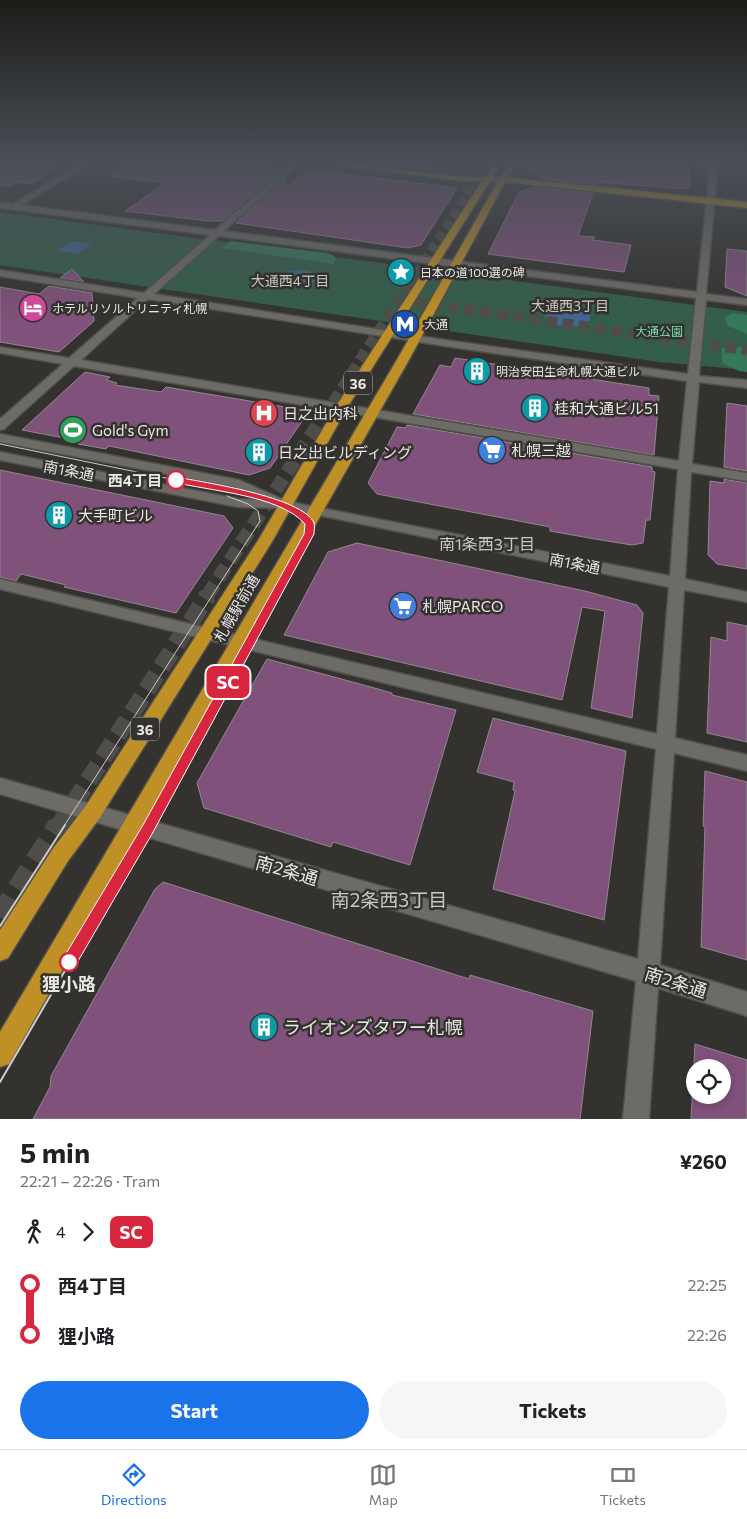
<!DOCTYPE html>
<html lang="en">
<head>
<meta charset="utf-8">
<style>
  body { margin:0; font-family:Commissioner,"Noto Sans JP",sans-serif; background:#f6f6f6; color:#202124; height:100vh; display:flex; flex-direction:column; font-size:19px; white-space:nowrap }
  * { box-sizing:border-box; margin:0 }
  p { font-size:16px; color:#757577 }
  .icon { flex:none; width:28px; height:28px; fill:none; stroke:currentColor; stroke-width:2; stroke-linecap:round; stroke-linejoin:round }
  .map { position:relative; height:1119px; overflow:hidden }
  .details { display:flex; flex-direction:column; background:#fff; flex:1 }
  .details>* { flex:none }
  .badge { padding:0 10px; border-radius:8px; font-size:18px; line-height:32px }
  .fabs { position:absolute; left:686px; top:1059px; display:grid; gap:10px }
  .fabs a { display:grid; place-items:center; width:45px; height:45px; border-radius:50%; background:#fff; box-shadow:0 2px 8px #0003; font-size:25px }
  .map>.badge { position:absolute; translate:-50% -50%; box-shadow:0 0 0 2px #fff }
  .legs { display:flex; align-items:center; gap:8px; height:55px; padding:0 20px; font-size:16px }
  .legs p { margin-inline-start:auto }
  .headline { display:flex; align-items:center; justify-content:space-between; height:85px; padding:0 20px }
  h1 { font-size:28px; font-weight:700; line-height:38px }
  .primary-button { display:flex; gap:10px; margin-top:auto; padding:10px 20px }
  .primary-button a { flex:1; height:58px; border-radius:30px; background:#1a73e8; color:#fff; font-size:20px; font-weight:700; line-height:58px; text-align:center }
  .primary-button a+a { background:#f6f6f6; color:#202124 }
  ul { padding:0 20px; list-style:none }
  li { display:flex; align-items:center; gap:18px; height:50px; font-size:19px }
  li i { display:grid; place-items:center; width:8px; height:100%; margin:0 6px; background:currentColor }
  li i::after { content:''; width:12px; height:12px; margin:-6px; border:4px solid; border-radius:50%; background:#fff }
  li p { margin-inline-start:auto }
  li:first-child i { background:linear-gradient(#0000 50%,currentColor 0) }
  li:last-child i { background:linear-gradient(currentColor 50%,#0000 0) }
  .tab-bar { display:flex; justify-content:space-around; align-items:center; height:70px; border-top:1px solid #e0e0e0; background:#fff; font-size:14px; color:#757577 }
  .tab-bar a { display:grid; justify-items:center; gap:2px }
  .tab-bar .selected { color:#1a73e8 }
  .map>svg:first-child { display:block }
</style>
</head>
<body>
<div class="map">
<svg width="747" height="1119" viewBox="0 0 747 1119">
  <rect width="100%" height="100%" fill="#33322e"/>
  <polygon fill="#335e49" points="0,212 747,312 747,370 659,362 0,265"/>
  <g fill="#36795a">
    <polygon points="230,241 327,253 333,255 336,259 333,264 223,248"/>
    <polygon points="732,313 747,315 747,334 728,326 725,318"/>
    <polygon points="747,347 747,372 739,371 722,363 722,348"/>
  </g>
  <g fill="#436594">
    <polygon points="73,241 90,244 91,245 76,254 57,250"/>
    <path d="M297,270l12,1 8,4 -1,6c-10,7 -26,8 -36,1l-1,-5 7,-5z"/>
    <path d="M555,306c12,-1 27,-1 35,10v4c-11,11 -35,8 -45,-3l-1,-3z"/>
  </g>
  <g fill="#80517a" stroke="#8f8a8e" fill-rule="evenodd">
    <polygon points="0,162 66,162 30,184 17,182 10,186 0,185"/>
    <polygon points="131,162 251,162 272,165 278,172 222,221 208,221 125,211 166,183 110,176"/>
    <polygon points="385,162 430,162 431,170 385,166"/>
    <polygon points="520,162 653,162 652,164 690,168 689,189 597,182 596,185 543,179 519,164"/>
    <polygon points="307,170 377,178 457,188 421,245 408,248 236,223 284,180 289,187"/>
    <polygon points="536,187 593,193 578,236 594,237 593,240 631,245 624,272 488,254 519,192"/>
    <polygon points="727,249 747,251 747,296 725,287"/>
    <polygon points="72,269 84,282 60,278"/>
    <polygon points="49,286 92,293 94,321 59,352 0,342 0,287 39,294"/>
    <polygon points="455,358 649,388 649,395 659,396 654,455 413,414 440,365 451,367"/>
    <polygon points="85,372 110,377 106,380 117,383 115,385 161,392 166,387 309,411 270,468 249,475 109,446 106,449 78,444 80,441 22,430"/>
    <polygon points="727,403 747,406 747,471 724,467"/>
    <polygon points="407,425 652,467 652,471 655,472 650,520 646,520 643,543 632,545 595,539 550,531 550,527 377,494 368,483 397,427 405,428"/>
    <polygon points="0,470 224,516 233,528 176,613 64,587 66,585 21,574 16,581 0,577"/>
    <polygon points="724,479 747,483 747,569 717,564 708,555 710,481 724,483"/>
    <polygon points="357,543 585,591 637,605 643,613 632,718 591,708 605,611 582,607 562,700 284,635 328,552"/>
    <polygon points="727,622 747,626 747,742 707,733 711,637 727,641"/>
    <polygon points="267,659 360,684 392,693 392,695 456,710 410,865 333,842 331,847 204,808 197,783"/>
    <polygon points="493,718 626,751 604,920 493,889 515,791 513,790 514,782 477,772"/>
    <polygon points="705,771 747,782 747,960 701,947 705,827 703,826"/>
    <polygon points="163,882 469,979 470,975 593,1011 580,1119 33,1119 50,1087 51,1076 155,889"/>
    <path d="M695,1044l52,16v59h-56zM695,1068h27v27h-27z"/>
  </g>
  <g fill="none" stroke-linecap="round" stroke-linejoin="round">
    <polyline stroke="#4e4d49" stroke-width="9" stroke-dasharray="9 4.5" stroke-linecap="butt" points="416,274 488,162"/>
    <g stroke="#4e4d49" stroke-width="11" stroke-dasharray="11 5.5" stroke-linecap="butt">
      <polyline points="399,300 747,350"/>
      <polyline points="324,416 416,273"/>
    </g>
    <polyline stroke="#4e4d49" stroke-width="14" stroke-dasharray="14 7" stroke-linecap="butt" points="207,596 325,414"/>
    <polyline stroke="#4e4d49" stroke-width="18" stroke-dasharray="18 9" stroke-linecap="butt" points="59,826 208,595"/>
    <polyline stroke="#4e4d49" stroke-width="22" stroke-dasharray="22 11" stroke-linecap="butt" points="0,917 59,825"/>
    <g stroke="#504f4c" stroke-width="3">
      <path id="minor" d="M82,162h10l-70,43 193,25 77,-68h9l-77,69 473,61 13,-124 -38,-6h46l-12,132 41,5v6l-41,-5 -7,76 48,4v8l-48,-6 -7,82 55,9v8l-56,-9 -6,107 62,13v10l-63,-12 -9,148 72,17v16l-73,-18 -14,212 87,27v24l-89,-28 -9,131h-26l13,-138 -636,-187v-16l638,181 18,-210 -656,-160v-10l657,155 12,-147 -385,-79 -46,-1 -238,-47v-8l238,47 23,1 -26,-13 -235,-45v-8l239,46 43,19 18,5 370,72 8,-107 -604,-103 -70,63 -4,1v-11l63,-55 -63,-11v-6l69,11 69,-60 -138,-22v-6l144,23 66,-58 -210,-27v-6l13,2zM219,236l477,62 -8,76 -243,-34 -291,-46zM148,299l297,47 242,35 -8,80 -598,-101z"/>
    </g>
    <g stroke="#504f4c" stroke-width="3">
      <g id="major">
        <polygon points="493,162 501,162 491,180 485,180"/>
        <polygon points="510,162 518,162 506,181 500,181 499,179"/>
      </g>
    </g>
    <g stroke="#504f4c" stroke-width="3">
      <polygon id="highway" points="310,162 336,162 462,177 503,177 747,202 747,208 505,182 410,358 9,1064 0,1067 0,1032 398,358 498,181 490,181 347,408 273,540 99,819 68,861 8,958 0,961 0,930 54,847 85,807 259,539 335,408 482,181 462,181"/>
    </g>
    <use href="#minor" fill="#6d6b66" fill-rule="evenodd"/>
    <use href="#major" fill="#9e813f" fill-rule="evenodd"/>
    <use href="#highway" fill="#bf9025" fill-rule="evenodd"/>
    <g stroke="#cdccc9" stroke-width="1">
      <polyline points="0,444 244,494 285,505 302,515 310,523 309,534 303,548 149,826"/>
      <polyline points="64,826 260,521 258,511 248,504 227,496"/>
    </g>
    <g stroke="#cdccc9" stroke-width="2">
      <polyline points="0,926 65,825"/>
      <polyline points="0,1082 150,825"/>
    </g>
  </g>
  <linearGradient id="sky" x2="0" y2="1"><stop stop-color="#1c1c19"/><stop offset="0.51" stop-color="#4a4f57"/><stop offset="1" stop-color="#4a4f57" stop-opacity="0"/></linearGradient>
  <rect width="747" height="319" fill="url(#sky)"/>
  <path fill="#d7263d" stroke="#fff" d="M176,477c27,5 127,20 138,46 1,3 0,8 0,11l-162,300 -78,134 -5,2 -5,-2 -2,-6 2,-5 79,-132 161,-291 1,-10c-25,-29 -96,-33 -132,-42l-1,-2z"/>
  <defs>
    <g id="sight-disc" transform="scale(1.4375)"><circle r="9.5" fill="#0f9aa8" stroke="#33322e"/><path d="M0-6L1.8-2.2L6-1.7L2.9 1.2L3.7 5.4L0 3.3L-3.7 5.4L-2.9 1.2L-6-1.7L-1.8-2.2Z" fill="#fff"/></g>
    <g id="hotel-disc" transform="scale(1.4375)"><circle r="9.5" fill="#d1479c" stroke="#33322e"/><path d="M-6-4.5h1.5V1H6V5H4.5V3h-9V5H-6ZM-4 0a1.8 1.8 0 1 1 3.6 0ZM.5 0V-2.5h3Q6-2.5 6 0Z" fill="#fff"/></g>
    <g id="metro-disc" transform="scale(1.4375)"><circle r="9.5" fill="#1a4fb4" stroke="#33322e"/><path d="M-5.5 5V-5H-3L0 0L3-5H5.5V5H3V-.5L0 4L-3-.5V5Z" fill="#fff"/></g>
    <g id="building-disc" transform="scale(1.4375)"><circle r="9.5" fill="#0f9aa8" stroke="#33322e"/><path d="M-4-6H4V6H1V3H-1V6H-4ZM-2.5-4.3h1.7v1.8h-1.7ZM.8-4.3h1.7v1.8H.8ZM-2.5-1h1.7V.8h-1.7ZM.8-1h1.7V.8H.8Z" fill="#fff"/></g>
    <g id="hospital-disc" transform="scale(1.4375)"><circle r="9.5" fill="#e0444e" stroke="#33322e"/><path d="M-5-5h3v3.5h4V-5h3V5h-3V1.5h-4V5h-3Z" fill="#fff"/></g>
    <g id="stadium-disc" transform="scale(1.4375)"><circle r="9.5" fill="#2e9e5b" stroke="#33322e"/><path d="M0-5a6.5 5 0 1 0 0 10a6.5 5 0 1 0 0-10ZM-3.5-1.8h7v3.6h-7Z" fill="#fff"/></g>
    <g id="supermarket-disc" transform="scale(1.4375)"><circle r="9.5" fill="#3f7fe0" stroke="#33322e"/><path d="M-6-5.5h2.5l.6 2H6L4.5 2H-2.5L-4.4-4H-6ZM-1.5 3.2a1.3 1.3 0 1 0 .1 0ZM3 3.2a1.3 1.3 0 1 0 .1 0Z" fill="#fff"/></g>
  </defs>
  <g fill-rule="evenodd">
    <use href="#sight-disc" x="401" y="272"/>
    <use href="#hotel-disc" x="33" y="308"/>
    <use href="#metro-disc" x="405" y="324"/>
    <use href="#building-disc" x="477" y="371"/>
    <use href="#building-disc" x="535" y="408"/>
    <use href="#hospital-disc" x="264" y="413"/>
    <use href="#stadium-disc" x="73" y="430"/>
    <use href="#supermarket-disc" x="492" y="450"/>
    <use href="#building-disc" x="259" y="452"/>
    <use href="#building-disc" x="59" y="515"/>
    <use href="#supermarket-disc" x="403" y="606"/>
    <use href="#building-disc" x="264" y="1027"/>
  </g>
  <g fill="#fff" stroke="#d7263d" stroke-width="2.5">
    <circle cx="176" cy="480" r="9"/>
    <circle cx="69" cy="962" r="9"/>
  </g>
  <g text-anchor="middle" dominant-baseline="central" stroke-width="5" stroke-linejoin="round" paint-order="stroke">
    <g font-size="12" fill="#e8e7e4" stroke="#33322e" text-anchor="start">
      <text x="420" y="272">日本の道100選の碑</text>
      <text x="52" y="308">ホテルリソルトリニティ札幌</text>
      <text x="424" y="324">大通</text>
      <text x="496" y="371">明治安田生命札幌大通ビル</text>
    </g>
    <g font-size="12" fill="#7bdcad" stroke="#33322e">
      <text x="659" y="331">大通公園</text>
    </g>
    <g font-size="14" fill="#c9c7c1" stroke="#33322e">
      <text x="290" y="280">大通西4丁目</text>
      <text x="570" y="305">大通西3丁目</text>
    </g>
    <g fill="#33322e" stroke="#b2b1ad" stroke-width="1">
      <rect x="344" y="371.5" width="28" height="23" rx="4"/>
      <rect x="131" y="717.5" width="28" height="23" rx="4"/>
    </g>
    <g font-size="14" font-weight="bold" fill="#e8e7e4">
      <text x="358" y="383">36</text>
      <text x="145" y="729">36</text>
    </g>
    <g font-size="15" fill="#e8e7e4" stroke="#33322e" text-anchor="start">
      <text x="554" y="408">桂和大通ビル51</text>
      <text x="283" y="413">日之出内科</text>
      <text x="92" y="430">Gold's Gym</text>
      <text x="511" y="450">札幌三越</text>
      <text x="278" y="452">日之出ビルディング</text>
      <text x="78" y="515">大手町ビル</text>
      <text x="422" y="606">札幌PARCO</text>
    </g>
    <g font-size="15" fill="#e8e7e4" stroke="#33322e">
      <text transform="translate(69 470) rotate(11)">南1条通</text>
      <text transform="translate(575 563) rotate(11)">南1条通</text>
      <text transform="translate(236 608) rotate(-60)">札幌駅前通</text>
    </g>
    <g font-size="15" font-weight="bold" fill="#e8e7e4" stroke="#33322e" text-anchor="end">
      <text x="162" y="480">西4丁目</text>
    </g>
    <g font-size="16" fill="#c9c7c1" stroke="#33322e">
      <text x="487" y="543">南1条西3丁目</text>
    </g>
    <g font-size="18" fill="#e8e7e4" stroke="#33322e">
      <text transform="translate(287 870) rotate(16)">南2条通</text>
      <text transform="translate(676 982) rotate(17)">南2条通</text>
    </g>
    <g font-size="18" font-weight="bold" fill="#e8e7e4" stroke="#33322e">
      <text x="69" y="984">狸小路</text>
    </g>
    <g font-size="18" fill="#e8e7e4" stroke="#33322e" text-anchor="start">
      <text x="283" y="1027">ライオンズタワー札幌</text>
    </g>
    <g font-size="19" fill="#c9c7c1" stroke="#33322e">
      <text x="389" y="899">南2条西3丁目</text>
    </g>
  </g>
</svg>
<div class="fabs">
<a><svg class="icon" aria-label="locate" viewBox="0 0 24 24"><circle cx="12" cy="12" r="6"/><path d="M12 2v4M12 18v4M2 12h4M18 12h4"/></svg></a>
</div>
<b class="badge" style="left:228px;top:682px;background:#d7263d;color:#fff">SC</b>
</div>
<section class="details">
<div class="headline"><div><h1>5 min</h1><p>22:21 – 22:26 · Tram</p></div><b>¥260</b></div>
<div class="legs"><svg class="icon" aria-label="walk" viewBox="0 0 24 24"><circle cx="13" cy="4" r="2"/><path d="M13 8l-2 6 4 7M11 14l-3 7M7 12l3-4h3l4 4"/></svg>4<svg class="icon" aria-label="forward" viewBox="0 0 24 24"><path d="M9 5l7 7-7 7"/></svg><b class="badge" style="background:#d7263d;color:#fff">SC</b></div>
<ul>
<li><i style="color:#d7263d"></i><b>西4丁目</b><p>22:25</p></li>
<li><i style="color:#d7263d"></i><b>狸小路</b><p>22:26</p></li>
</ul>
<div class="primary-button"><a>Start</a><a>Tickets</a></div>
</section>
<nav class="tab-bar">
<a class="selected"><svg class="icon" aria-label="directions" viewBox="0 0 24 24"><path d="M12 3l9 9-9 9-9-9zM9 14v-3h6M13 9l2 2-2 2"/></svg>Directions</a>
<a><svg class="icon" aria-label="map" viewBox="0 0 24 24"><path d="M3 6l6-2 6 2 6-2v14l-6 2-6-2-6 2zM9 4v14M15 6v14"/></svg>Map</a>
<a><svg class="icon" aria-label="tickets" viewBox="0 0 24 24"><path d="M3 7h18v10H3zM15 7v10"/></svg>Tickets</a>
</nav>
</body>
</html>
